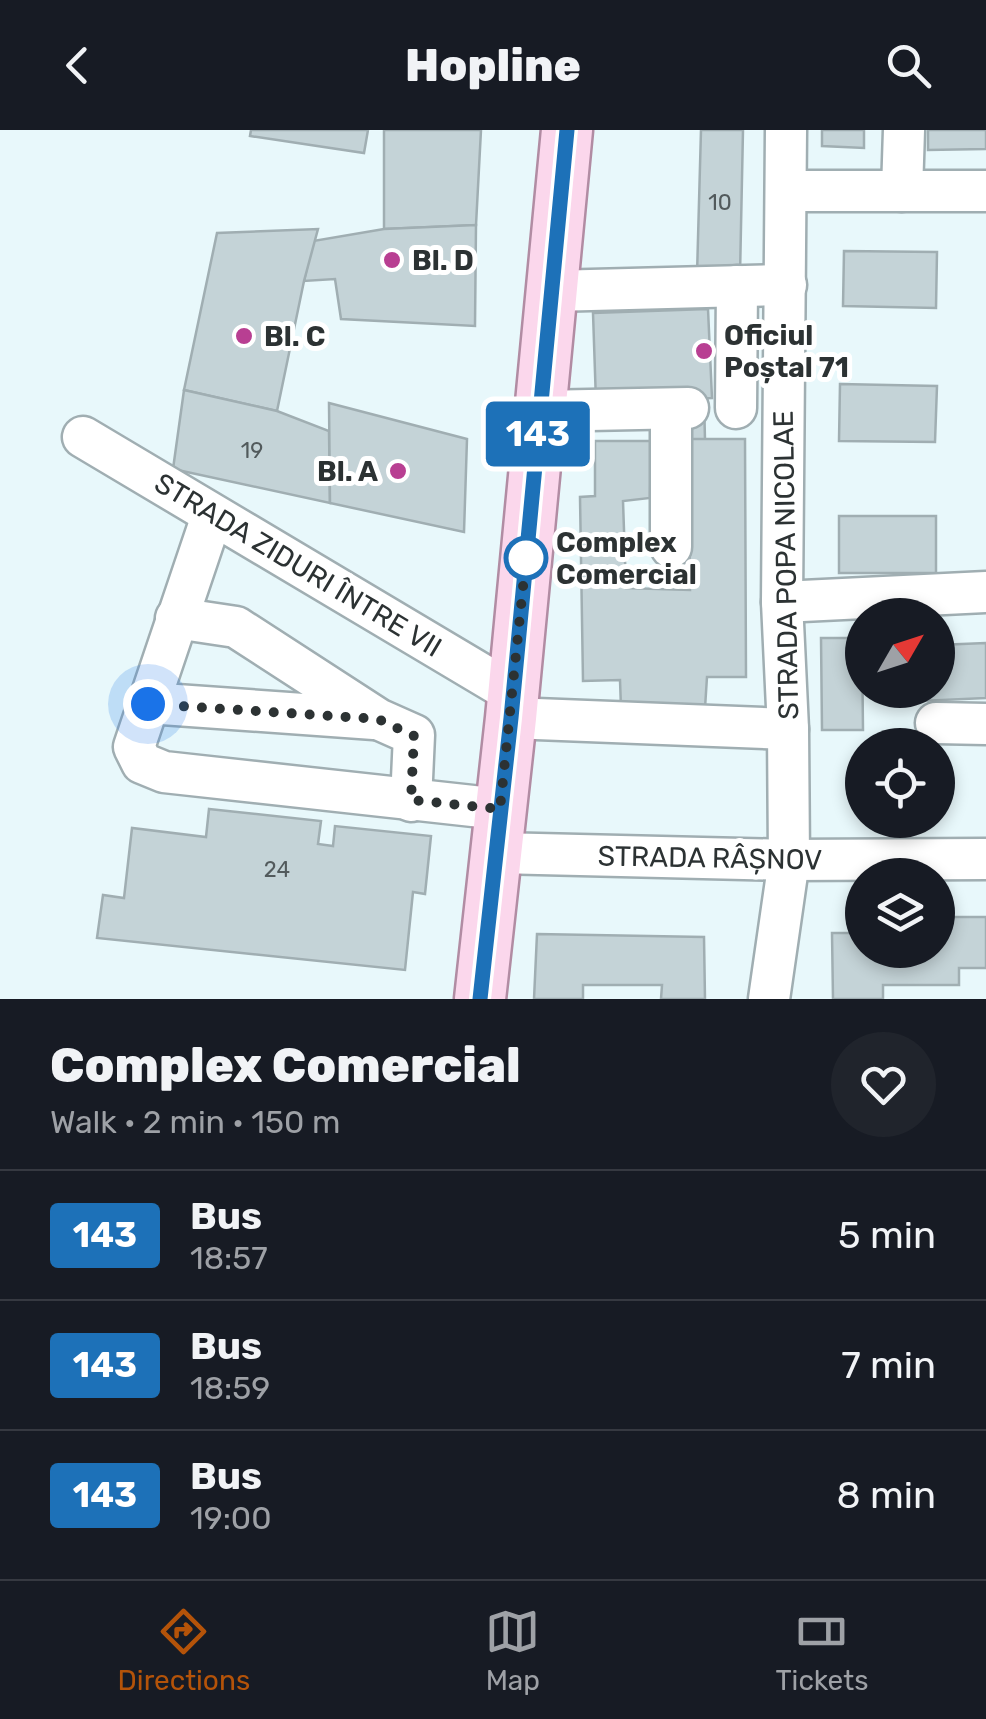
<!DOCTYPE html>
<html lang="en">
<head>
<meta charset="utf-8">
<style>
  body { margin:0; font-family:Rubik,sans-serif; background:#20242c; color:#f1f3f6; height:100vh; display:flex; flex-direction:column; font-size:38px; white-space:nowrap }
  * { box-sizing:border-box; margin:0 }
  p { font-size:32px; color:#9ea1a6 }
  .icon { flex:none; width:55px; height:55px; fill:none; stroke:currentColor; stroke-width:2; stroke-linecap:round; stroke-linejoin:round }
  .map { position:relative; height:869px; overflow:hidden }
  .panel { display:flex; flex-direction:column; background:#171b24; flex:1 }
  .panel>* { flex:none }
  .badge { padding:0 20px; border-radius:8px; font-size:35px; line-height:65px }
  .needle { width:65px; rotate:51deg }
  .buttons { position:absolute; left:845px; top:468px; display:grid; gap:20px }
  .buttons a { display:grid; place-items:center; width:110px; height:110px; border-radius:50%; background:#171b24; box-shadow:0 5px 15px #0003; font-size:50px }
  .you { position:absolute; width:50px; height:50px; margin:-25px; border:8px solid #fff; border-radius:50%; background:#1a73e8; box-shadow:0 0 0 15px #1a73e833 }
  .map>.badge { position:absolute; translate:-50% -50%; box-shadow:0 0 0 5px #fff }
  .round { display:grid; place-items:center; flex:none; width:105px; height:105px; border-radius:52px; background:#20242c }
  .headline { display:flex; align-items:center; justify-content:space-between; height:170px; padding:0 50px }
  h1 { font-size:48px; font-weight:800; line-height:75px }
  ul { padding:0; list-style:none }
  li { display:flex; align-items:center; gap:30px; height:130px; padding:0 50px; border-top:2px solid #363941 }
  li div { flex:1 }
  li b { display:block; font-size:38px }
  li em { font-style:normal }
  li .badge { min-width:110px; font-weight:700; text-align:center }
  header { display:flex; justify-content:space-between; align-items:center; height:130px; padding:0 50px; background:#171b24; font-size:45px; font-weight:800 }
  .tab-bar { display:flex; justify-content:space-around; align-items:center; height:140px; border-top:2px solid #363941; background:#171b24; font-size:28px; color:#9ea1a6 }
  .tab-bar a { display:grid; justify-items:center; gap:5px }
  .tab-bar .active { color:#b45309 }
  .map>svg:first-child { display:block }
</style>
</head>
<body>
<header><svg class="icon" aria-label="back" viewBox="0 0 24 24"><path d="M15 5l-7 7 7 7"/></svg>Hopline<svg class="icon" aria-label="search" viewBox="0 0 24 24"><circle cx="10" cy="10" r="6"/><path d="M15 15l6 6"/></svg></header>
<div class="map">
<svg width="986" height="869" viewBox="0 0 986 869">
  <rect width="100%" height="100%" fill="#e8f8fb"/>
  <g fill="#c4d3d7" stroke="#a0aeb2" stroke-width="2.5">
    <polygon points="251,0 368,0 364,23 250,6"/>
    <polygon points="384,0 481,0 476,95 384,99"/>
    <polygon points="701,0 743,0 740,145 697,145"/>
    <polygon points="822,0 864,0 864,18 822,16"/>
    <polygon points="928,0 986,0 986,19 928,20"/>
    <polygon points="476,95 475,196 341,189 335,149 304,151 313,111 384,99"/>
    <polygon points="318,99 304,151 277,281 184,260 217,103"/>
    <polygon points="844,121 937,122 936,178 843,176"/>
    <polygon points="708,179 712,268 596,272 593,183"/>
    <polygon points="840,254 937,256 935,312 839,311"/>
    <polygon points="184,260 277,281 329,301 330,373 173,339"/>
    <polygon points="704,268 705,310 688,309 688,269"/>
    <polygon points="329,273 467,309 464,402 330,373"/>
    <polygon points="688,309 745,309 746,547 707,547 705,578 621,578 620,550 583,551 580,367 595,366 595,311 651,311 650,368 623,371 626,458 690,460"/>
    <rect x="839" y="386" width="97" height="57"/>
    <polygon points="821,508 862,508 863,600 822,600"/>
    <polygon points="986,513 986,568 920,571 920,560 938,560 938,515"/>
    <polygon points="209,679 321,691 318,714 333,716 335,696 431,706 425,764 413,762 405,840 97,808 103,765 124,768 132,698 206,707"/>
    <polygon points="944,787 986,787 986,838 959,838 959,855 883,855 883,869 833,869 832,803 862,803 862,820 938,820 938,802 944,802"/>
    <polygon points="537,804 704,807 705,869 661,869 662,855 583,855 583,869 534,869"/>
  </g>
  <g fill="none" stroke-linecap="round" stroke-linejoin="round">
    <g stroke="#a0aeb2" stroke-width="45">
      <g id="minor">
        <polyline points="787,61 986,61"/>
        <polyline points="902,61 904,0"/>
        <polyline points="552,161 786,155"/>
        <polyline points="736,278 737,156"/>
        <polyline points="671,279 671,417"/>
        <polyline points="540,281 688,278"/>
        <polyline points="83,307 513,563"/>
        <polyline points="212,386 134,617 142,633 164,642 500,679"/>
        <polyline points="782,472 986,462"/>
        <polyline points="176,488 236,497 378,589 414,605 411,671"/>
        <polyline points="148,573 374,589"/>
        <polyline points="511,588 788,599"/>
        <polyline points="936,593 986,594"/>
        <polyline points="495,723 789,730 986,729"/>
        <polyline points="769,869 789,730 788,599 782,472 786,0"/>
      </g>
    </g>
    <g stroke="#b18ca3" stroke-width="55">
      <polyline id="major" points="480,869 511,588 567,0"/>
    </g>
    <use href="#minor" stroke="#fff" stroke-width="40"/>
    <use href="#major" stroke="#fbd7ec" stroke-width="50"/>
  </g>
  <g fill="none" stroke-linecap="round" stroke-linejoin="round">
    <g stroke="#fff" stroke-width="22">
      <polyline id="line" points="480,869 511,588 567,0"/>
    </g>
    <use href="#line" stroke="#1d71b8" stroke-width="15"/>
    <polyline stroke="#2c3233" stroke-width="10" stroke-dasharray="0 18" points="148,574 378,589 414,606 411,670 500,679 526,428"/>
  </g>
  <g fill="#b83f92" stroke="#fff" stroke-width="4">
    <circle cx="392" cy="130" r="10"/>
    <circle cx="244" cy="206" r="10"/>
    <circle cx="704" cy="221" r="10"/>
    <circle cx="398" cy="341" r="10"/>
  </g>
  <circle fill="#fff" stroke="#1d71b8" stroke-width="5" cx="526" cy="428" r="20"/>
  <g text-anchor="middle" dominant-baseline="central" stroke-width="10" stroke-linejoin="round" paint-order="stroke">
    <g font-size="22" fill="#525a5c">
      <text x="720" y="72">10</text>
      <text x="252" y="320">19</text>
      <text x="277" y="739">24</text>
    </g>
    <g font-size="28" font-weight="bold" fill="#2c3233" stroke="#fff" text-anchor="start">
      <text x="412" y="130">Bl. D</text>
      <text x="724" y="205">Oficiul<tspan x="724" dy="32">Poștal 71</tspan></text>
      <text x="264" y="206">Bl. C</text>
      <text x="378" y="341" text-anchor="end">Bl. A</text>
    </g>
    <g font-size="28" font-weight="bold" fill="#2c3233" stroke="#fff" text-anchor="start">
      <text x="556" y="412">Complex<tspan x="556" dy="32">Comercial</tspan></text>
    </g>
    <g font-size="28" fill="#2c3233" stroke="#fff">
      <text transform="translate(298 435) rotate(31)">STRADA ZIDURI ÎNTRE VII</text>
      <text transform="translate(786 435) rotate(-91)">STRADA POPA NICOLAE</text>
      <text transform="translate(710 728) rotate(1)">STRADA RÂȘNOV</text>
    </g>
  </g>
</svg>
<div class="buttons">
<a><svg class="needle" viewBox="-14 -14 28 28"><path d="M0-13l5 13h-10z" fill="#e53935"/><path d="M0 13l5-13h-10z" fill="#9ea1a6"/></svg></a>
<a><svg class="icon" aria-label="locate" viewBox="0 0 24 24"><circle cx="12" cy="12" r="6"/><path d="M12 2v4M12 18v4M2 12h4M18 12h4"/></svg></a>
<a><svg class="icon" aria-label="layers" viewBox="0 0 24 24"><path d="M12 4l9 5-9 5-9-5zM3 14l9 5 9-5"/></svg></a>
</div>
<div class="you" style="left:148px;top:574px"></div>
<b class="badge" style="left:538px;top:304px;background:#1d71b8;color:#fff">143</b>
</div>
<section class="panel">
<div class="headline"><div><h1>Complex Comercial</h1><p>Walk · 2 min · 150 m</p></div><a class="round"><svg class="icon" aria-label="heart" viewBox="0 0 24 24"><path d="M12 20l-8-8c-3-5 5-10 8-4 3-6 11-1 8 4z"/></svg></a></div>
<ul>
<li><span class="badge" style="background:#1d71b8;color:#fff">143</span><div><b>Bus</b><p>18:57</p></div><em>5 min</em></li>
<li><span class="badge" style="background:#1d71b8;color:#fff">143</span><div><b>Bus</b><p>18:59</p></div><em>7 min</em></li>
<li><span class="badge" style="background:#1d71b8;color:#fff">143</span><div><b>Bus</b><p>19:00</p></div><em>8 min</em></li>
</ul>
</section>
<nav class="tab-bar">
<a class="active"><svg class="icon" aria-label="directions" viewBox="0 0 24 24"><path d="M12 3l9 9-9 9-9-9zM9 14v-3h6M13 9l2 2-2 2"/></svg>Directions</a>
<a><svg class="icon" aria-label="map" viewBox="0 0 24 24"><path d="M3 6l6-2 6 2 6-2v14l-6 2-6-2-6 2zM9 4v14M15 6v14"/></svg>Map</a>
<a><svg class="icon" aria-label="tickets" viewBox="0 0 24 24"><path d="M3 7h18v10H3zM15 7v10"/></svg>Tickets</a>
</nav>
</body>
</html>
